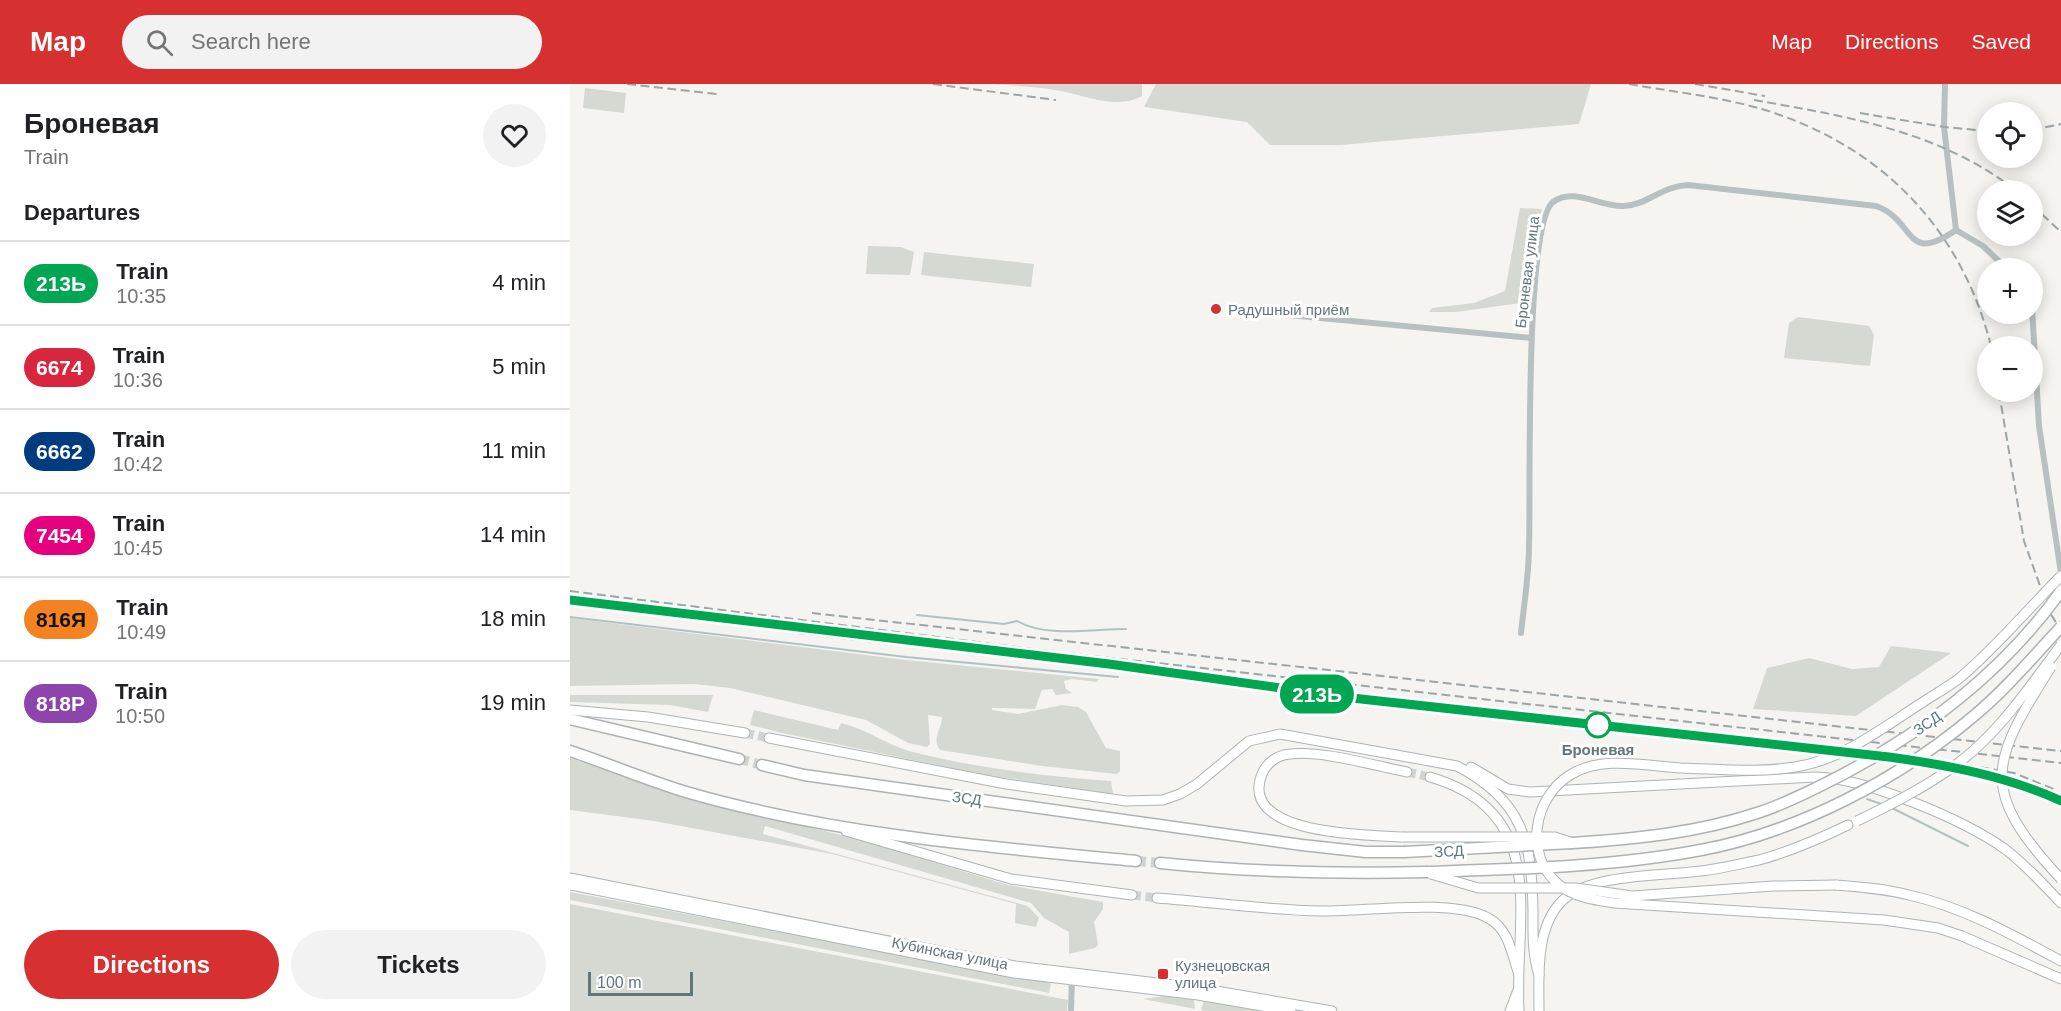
<!DOCTYPE html>
<html lang="en">
<head>
<meta charset="utf-8">
<style>
  body { margin:0; font-family:Helvetica,sans-serif; background:#f2f2f2; color:#202124; height:100vh; display:flex; flex-direction:column; font-size:22px; white-space:nowrap }
  * { box-sizing:border-box; margin:0 }
  p { font-size:20px; color:#757577 }
  .icon { flex:none; width:33px; height:33px; fill:none; stroke:currentColor; stroke-width:2; stroke-linecap:round; stroke-linejoin:round }
  .map { position:relative; flex:1; overflow:hidden }
  .side { display:flex; flex-direction:column; background:#fff; width:570px }
  .side>* { flex:none }
  .badge { padding:0 12px; border-radius:20px; font-size:21px; line-height:39px }
  .tools { position:absolute; left:1407px; top:18px; display:grid; gap:12px }
  .tools a { display:grid; place-items:center; width:66px; height:66px; border-radius:50%; background:#fff; box-shadow:0 3px 15px #0003; font-size:30px }
  .scale { position:absolute; left:18px; bottom:15px; width:105px; box-sizing:border-box; padding-left:6px; border:3px solid #62767a; border-top:0; font-size:16px; line-height:21px; white-space:nowrap; color:#62767a; -webkit-text-stroke:4px #fff; paint-order:stroke }
  .map>.badge { position:absolute; translate:-50% -50%; box-shadow:0 0 0 3px #fff }
  h2 { padding:0 24px; font-size:22px; line-height:54px }
  .round { display:grid; place-items:center; flex:none; width:63px; height:63px; border-radius:32px; background:#f2f2f2 }
  .summary { display:flex; align-items:center; justify-content:space-between; height:102px; padding:0 24px }
  h1 { font-size:28px; font-weight:700; line-height:45px }
  .cta { display:flex; gap:12px; margin-top:auto; padding:12px 24px }
  .cta a { flex:1; height:69px; border-radius:36px; background:#d63030; color:#fff; font-size:24px; font-weight:700; line-height:69px; text-align:center }
  .cta a+a { background:#f2f2f2; color:#202124 }
  ul { padding:0; list-style:none }
  li { display:flex; align-items:center; gap:18px; height:84px; padding:0 24px; border-top:2px solid #e0e0e0 }
  li div { flex:1 }
  li b { display:block; font-size:22px }
  li em { font-style:normal }
  li .badge { min-width:66px; font-weight:700; text-align:center }
  header { display:flex; align-items:center; gap:36px; box-sizing:border-box; height:84px; padding:0 30px; background:#d63030; color:#fff }
  header strong { font-size:28px }
  nav { display:flex; gap:33px; margin-inline-start:auto; font-size:21px }
  .search { width:420px; height:54px; background:#f2f2f2; display:flex; align-items:center; gap:15px; box-sizing:border-box; padding:0 21px; border-radius:33px; color:#757577; font-size:22px }
  main { display:flex; flex:1; min-height:0 }
  .map>svg:first-child { display:block }
</style>
</head>
<body>
<header>
<strong>Map</strong>
<div class="search"><svg class="icon" aria-label="search" viewBox="0 0 24 24"><circle cx="10" cy="10" r="6"/><path d="M15 15l6 6"/></svg>Search here</div>
<nav><a>Map</a><a>Directions</a><a>Saved</a></nav>
</header>
<main>
<section class="side">
<div class="summary"><div><h1>Броневая</h1><p>Train</p></div><a class="round"><svg class="icon" aria-label="heart" viewBox="0 0 24 24"><path d="M12 20l-8-8c-3-5 5-10 8-4 3-6 11-1 8 4z"/></svg></a></div>
<h2>Departures</h2>
<ul>
<li><span class="badge" style="background:#00a651;color:#fff">213Ь</span><div><b>Train</b><p>10:35</p></div><em>4 min</em></li>
<li><span class="badge" style="background:#d7263d;color:#fff">6674</span><div><b>Train</b><p>10:36</p></div><em>5 min</em></li>
<li><span class="badge" style="background:#003b80;color:#fff">6662</span><div><b>Train</b><p>10:42</p></div><em>11 min</em></li>
<li><span class="badge" style="background:#e6007e;color:#fff">7454</span><div><b>Train</b><p>10:45</p></div><em>14 min</em></li>
<li><span class="badge" style="background:#f58220;color:#111">816Я</span><div><b>Train</b><p>10:49</p></div><em>18 min</em></li>
<li><span class="badge" style="background:#8e44ad;color:#fff">818Р</span><div><b>Train</b><p>10:50</p></div><em>19 min</em></li>
</ul>
<div class="cta"><a>Directions</a><a>Tickets</a></div>
</section>
<div class="map">
<svg width="1491" height="927" viewBox="0 0 1491 927">
  <rect width="100%" height="100%" fill="#f5f4f1"/>
  <g fill="#d6d9d1">
    <path d="M425,0h147v12c-26,15 -60,-2 -87,-6 -20,-3 -40,-4 -60,-6z"/>
    <polygon points="586,0 1021,0 1009,40 771,61 700,61 677,38 574,23"/>
    <polygon points="15,4 56,9 54,29 13,24"/>
    <polygon points="950,124 972,125 963,156 957,218 886,228 859,228 862,224 904,219 935,207"/>
    <polygon points="298,162 331,163 344,168 340,191 296,190"/>
    <polygon points="354,168 464,180 461,203 351,191"/>
    <polygon points="1228,233 1299,242 1304,251 1300,282 1214,274 1219,239"/>
    <path d="M0,534l336,42 193,19 -2,3 -25,-3 -8,2 2,8 6,4 -16,2 -4,-6 -10,1 -7,19 -43,-1v2l26,4 44,-9 16,2 8,5 20,36 14,3v20l-3,3 -75,-8 -102,-16c-9,-11 2,-21 2,-33l-14,-2 2,29 -3,3 -19,-4 -42,-23 -136,-32 -37,-4 -123,2z"/>
    <polygon points="1321,562 1381,569 1286,632 1183,625 1197,584 1239,574 1282,585 1309,583"/>
    <polygon points="0,611 143,611 138,628 100,621 0,618"/>
    <path d="M184,626l84,20 3,-7c26,6 44,21 68,28 66,17 135,25 202,30l2,13 -127,-19 -204,-42 -32,-8z"/>
    <polygon points="0,674 115,713 288,755 438,801 533,818 533,825 524,838 528,861 525,864 499,870 499,848 474,834 461,819 195,742 193,750 458,822 469,834 466,843 445,839 446,820 262,770 84,737 0,726"/>
    <polygon points="0,808 481,899 479,909 0,816"/>
    <polygon points="0,820 498,916 497,927 0,927"/>
    <polygon points="596,912 624,916 625,925 573,915"/>
    <polygon points="634,917 692,927 634,927 631,926"/>
  </g>
  <g fill="none" stroke-linecap="round" stroke-linejoin="round">
    <g stroke="#b2c2c3" stroke-width="2">
      <path d="M347,531l87,9 13,-3c29,17 77,8 109,8"/>
      <polyline points="0,533 336,573 548,593"/>
      <polyline points="1297,715 1314,721"/>
      <polyline points="1322,724 1398,762"/>
    </g>
    <g stroke="#d0d4d3" stroke-width="9" stroke-dasharray="9 4.5" stroke-linecap="butt">
      <polyline points="175,649 199,654"/>
      <polyline points="837,688 860,693"/>
      <polyline points="562,811 587,814"/>
    </g>
    <g stroke="#d0d4d3" stroke-width="10" stroke-dasharray="10 5" stroke-linecap="butt">
      <polyline points="169,675 192,681"/>
      <polyline points="566,777 590,779"/>
    </g>
    <g stroke="#acb4b6" stroke-width="11">
      <g id="secondary">
        <polyline points="0,794 445,882 629,904 762,927"/>
        <polyline points="0,801 444,889 628,911 721,927"/>
        <polyline points="940,927 948,906"/>
      </g>
    </g>
    <g stroke="#adb4b6" stroke-width="11">
      <g id="primary">
        <polyline points="0,626 78,633 175,649"/>
        <path d="M199,654l237,46 120,17 37,-1 17,-6 17,-10 52,-43 31,-7 177,32c66,34 75,76 76,145 0,22 -1,42 6,64"/>
        <path d="M901,683l37,22 22,3 284,-15c50,0 150,43 191,72 21,16 38,35 56,54"/>
        <path d="M860,693c122,36 84,140 89,234"/>
        <polyline points="276,747 441,795 562,811"/>
        <path d="M833,753c-33,-2 -166,-1 -141,-63 5,-12 16,-19 28,-20 32,-4 85,12 117,18"/>
        <path d="M1266,801c25,2 50,4 73,10 54,12 104,40 152,66"/>
        <path d="M587,814c54,4 109,12 164,13 43,1 131,-13 167,7 20,10 24,35 30,54"/>
        <polyline points="1392,852 1491,895"/>
        <path d="M969,927c0,-34 -4,-82 22,-109 28,-29 101,-26 140,-31 19,-2 39,-7 58,-11 30,-8 60,-21 89,-35"/>
      </g>
    </g>
    <g stroke="#adb3b5" stroke-width="13">
      <g id="highway">
        <polyline points="0,635 169,675"/>
        <path d="M0,667c39,13 77,29 116,41 145,42 300,55 450,69"/>
        <polyline points="192,681 234,691 732,761 796,768 834,768"/>
        <path d="M1002,759c63,-4 125,-10 185,-30 20,-6 40,-16 59,-25"/>
        <path d="M590,779c89,9 177,11 266,9"/>
      </g>
    </g>
    <g stroke="#b9c0c1" stroke-width="6">
      <polyline points="1375,0 1374,43 1386,146"/>
      <polyline points="1386,146 1413,162 1436,184"/>
      <polyline points="1462,223 1469,342 1491,489"/>
      <polyline points="667,226 961,254"/>
      <path d="M951,549c3,-29 8,-58 8,-87 2,-50 -5,-320 24,-344 21,-16 48,6 71,4 23,-1 38,-20 64,-21l188,21c40,14 28,60 80,24"/>
      <polyline points="501,927 502,895"/>
    </g>
    <use href="#secondary" stroke="#fff" stroke-width="9"/>
    <use href="#primary" stroke="#fff" stroke-width="9"/>
    <use href="#highway" stroke="#fff" stroke-width="10"/>
    <g stroke="#9ca5a7" stroke-width="2" stroke-dasharray="9 4.5" stroke-linecap="butt">
      <polyline points="57,0 147,10"/>
      <polyline points="363,0 486,16"/>
      <path d="M1059,0c50,9 104,14 151,31 110,39 183,120 211,231"/>
      <polyline points="1125,0 1195,12"/>
      <path d="M1184,16c91,16 186,31 261,90"/>
      <polyline points="1290,29 1374,43 1418,47"/>
      <polyline points="1462,46 1491,40"/>
      <polyline points="1462,121 1491,148"/>
      <polyline points="1429,308 1454,457 1479,527 1491,547"/>
      <polyline points="0,507 487,568 1491,679"/>
      <polyline points="0,516 54,522"/>
      <polyline points="42,526 114,535"/>
      <polyline points="104,528 235,545"/>
      <polyline points="242,529 1491,667"/>
      <polyline points="227,549 322,560 364,561"/>
      <polyline points="613,590 677,601 830,618"/>
      <polyline points="821,617 1367,680 1449,701 1491,717"/>
      <polyline points="1397,681 1444,689 1486,706"/>
    </g>
    <g stroke="#adb4b6" stroke-width="11" stroke-linecap="butt">
      <g id="primary-bridge">
        <path d="M1481,583c-61,96 -73,123 10,212"/>
        <path d="M1287,737c35,-17 69,-34 100,-57 42,-31 73,-78 104,-119"/>
        <polyline points="833,753 985,753 1000,758"/>
        <polyline points="861,790 908,804 1006,804 1062,812 1203,802 1266,801"/>
        <path d="M1392,852l-24,-8 -54,-8 -270,-17c-19,-3 -41,-6 -56,-19 -34,-29 -25,-86 12,-109 31,-20 77,-9 111,-7 38,1 77,5 114,-1 47,-7 86,-38 125,-63 13,-9 29,-17 42,-28 35,-30 66,-67 99,-100"/>
      </g>
    </g>
    <g stroke="#adb3b5" stroke-width="13" stroke-linecap="butt">
      <g id="highway-bridge">
        <path d="M1246,704c95,-46 183,-110 245,-197"/>
        <polyline points="834,768 1002,759"/>
        <path d="M856,788c92,-3 185,-5 275,-22 97,-18 200,-72 274,-135 32,-27 58,-58 86,-88"/>
      </g>
    </g>
    <use href="#primary-bridge" stroke="#fff" stroke-width="9"/>
    <use href="#highway-bridge" stroke="#fff" stroke-width="10"/>
  </g>
  <g fill="none" stroke-linecap="round" stroke-linejoin="round">
    <g stroke="#fff" stroke-width="14">
      <path id="line" d="M0,516l539,64 243,34 537,59c58,8 118,19 172,44"/>
    </g>
    <use href="#line" stroke="#00a651" stroke-width="9"/>
  </g>
  <g fill="#d63030" stroke="#fff" stroke-width="2">
    <circle cx="646" cy="225" r="6"/>
    <rect x="587" y="884" width="12" height="12" rx="3"/>
  </g>
  <circle fill="#fff" stroke="#00a651" stroke-width="3" cx="1028" cy="641" r="12"/>
  <g text-anchor="middle" dominant-baseline="central" stroke-width="6" stroke-linejoin="round" paint-order="stroke">
    <g font-size="15" fill="#62767a" stroke="#fff">
      <text transform="translate(957 188) rotate(-83)">Броневая улица</text>
      <text transform="translate(1357 639) rotate(-35)">ЗСД</text>
      <text transform="translate(397 714) rotate(8)">ЗСД</text>
      <text transform="translate(879 767) rotate(-3)">ЗСД</text>
      <text transform="translate(380 869) rotate(11)">Кубинская улица</text>
    </g>
    <g font-size="15" fill="#62767a" stroke="#fff" text-anchor="start">
      <text x="658" y="225">Радушный приём</text>
      <text x="605" y="881">Кузнецовская<tspan x="605" dy="17">улица</tspan></text>
    </g>
    <g font-size="15" font-weight="bold" fill="#62767a" stroke="#fff">
      <text x="1028" y="665">Броневая</text>
    </g>
  </g>
</svg>
<div class="tools">
<a><svg class="icon" aria-label="locate" viewBox="0 0 24 24"><circle cx="12" cy="12" r="6"/><path d="M12 2v4M12 18v4M2 12h4M18 12h4"/></svg></a>
<a><svg class="icon" aria-label="layers" viewBox="0 0 24 24"><path d="M12 4l9 5-9 5-9-5zM3 14l9 5 9-5"/></svg></a>
<a>+</a>
<a>−</a>
</div>
<div class="scale">100 m</div>
<b class="badge" style="left:747px;top:610px;background:#00a651;color:#fff">213Ь</b>
</div>
</main>
</body>
</html>
